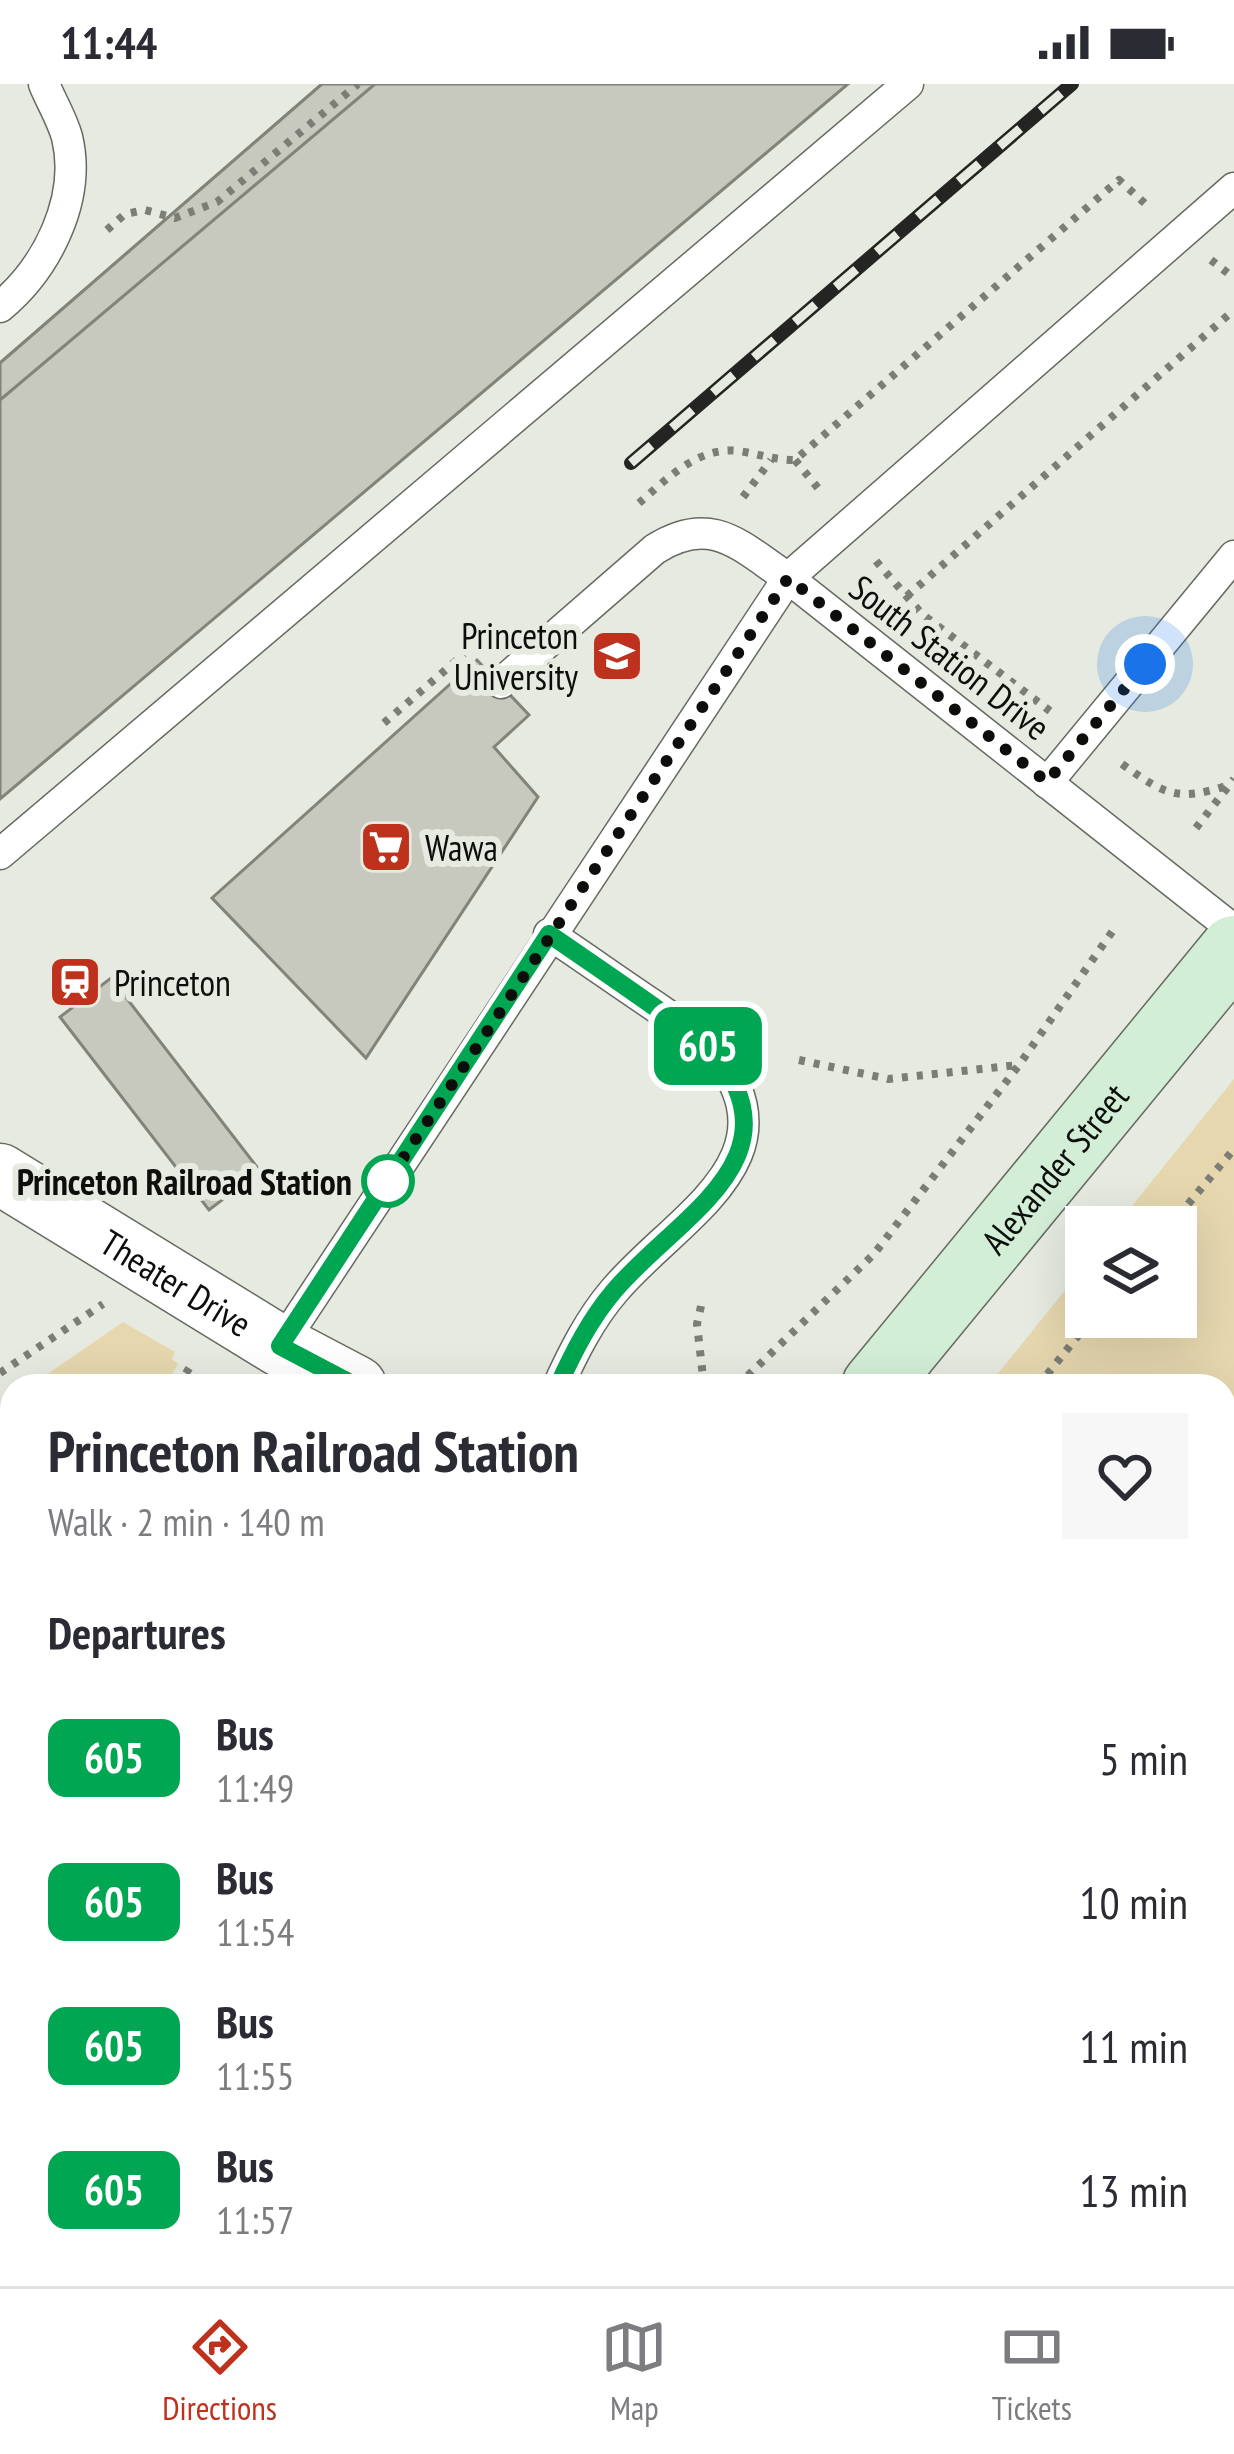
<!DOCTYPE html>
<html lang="en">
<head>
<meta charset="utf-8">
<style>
  body { margin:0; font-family:"PT Sans Narrow",sans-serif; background:#f7f7f7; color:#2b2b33; height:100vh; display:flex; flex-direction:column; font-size:45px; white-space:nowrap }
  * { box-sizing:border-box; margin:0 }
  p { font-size:39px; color:#7c7c81 }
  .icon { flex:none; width:66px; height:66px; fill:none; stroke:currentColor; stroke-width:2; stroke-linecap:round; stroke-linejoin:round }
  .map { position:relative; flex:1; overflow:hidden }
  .details { position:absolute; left:0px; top:1290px; width:1236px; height:912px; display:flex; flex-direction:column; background:#fff; border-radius:36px 36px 0 0; box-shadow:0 12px 48px #0002 }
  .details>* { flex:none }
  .badge { padding:0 24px; border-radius:18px; font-size:42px; line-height:78px }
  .buttons { position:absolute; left:1065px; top:1122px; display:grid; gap:24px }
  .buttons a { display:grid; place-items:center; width:132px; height:132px; border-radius:0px; background:#fff; box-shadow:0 12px 48px #0002; font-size:60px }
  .you { position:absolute; width:60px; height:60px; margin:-30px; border:9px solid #fff; border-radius:50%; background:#1a73e8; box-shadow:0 0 0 18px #1a73e833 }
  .map>.badge { position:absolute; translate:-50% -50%; box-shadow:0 0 0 6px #fff }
  h2 { padding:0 48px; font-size:45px; line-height:108px }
  .round { display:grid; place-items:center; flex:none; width:126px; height:126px; border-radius:0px; background:#f7f7f7 }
  .headline { display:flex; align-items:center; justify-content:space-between; height:204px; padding:0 48px }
  h1 { font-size:57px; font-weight:600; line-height:90px }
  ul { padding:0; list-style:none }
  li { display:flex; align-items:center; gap:36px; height:144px; padding:0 48px }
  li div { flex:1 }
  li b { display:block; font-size:45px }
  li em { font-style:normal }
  li .badge { min-width:132px; font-weight:700; text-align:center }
  .status { display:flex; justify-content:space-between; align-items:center; height:84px; padding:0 60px; background:#fff; direction:ltr }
  .status svg { height:33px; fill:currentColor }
  .menu { display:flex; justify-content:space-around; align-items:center; height:168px; border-top:3px solid #e1e1e2; background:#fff; font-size:33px; color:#7c7c81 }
  .menu a { display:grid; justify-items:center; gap:6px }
  .menu .on { color:#bd311d }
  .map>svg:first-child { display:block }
</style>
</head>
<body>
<div class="status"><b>11:44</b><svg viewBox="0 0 49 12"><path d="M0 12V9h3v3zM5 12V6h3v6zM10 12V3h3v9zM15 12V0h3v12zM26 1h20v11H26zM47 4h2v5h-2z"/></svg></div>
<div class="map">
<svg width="1234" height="2202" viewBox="0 0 1234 2202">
  <defs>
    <pattern id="water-ripples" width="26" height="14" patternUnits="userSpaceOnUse" patternTransform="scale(3)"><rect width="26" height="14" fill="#68ae92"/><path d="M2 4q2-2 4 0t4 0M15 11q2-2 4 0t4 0" fill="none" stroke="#59947d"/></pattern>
  </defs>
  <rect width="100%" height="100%" fill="#e6eae0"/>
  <g fill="#e6d7af">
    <polygon points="1234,995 1234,1618 1224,1607 1224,1302 988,1302 1086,1180 1086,1233 1176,1233 1176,1143 1115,1143"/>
    <polygon points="123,1238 175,1268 172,1275 178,1280 165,1302 30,1302"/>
  </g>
  <polygon fill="url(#water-ripples)" points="0,1493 12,1503 12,1598 0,1612"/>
  <g fill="#c8c9be" stroke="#828379" stroke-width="3">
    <polygon points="322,0 749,0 0,651 0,279"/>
    <polygon points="322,0 749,0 0,651 0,279"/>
    <polygon points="375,0 848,0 0,715 0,316"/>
    <polygon points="477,576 529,631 494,663 538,713 366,974 212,814"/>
    <polygon points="111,894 260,1087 209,1126 60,933"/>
    <polygon points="12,1694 12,1968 0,1963 0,1698"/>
    <polygon points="1224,1775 1234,1783 1234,1902 1224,1893"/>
    <polygon points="1224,1953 1234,1960 1234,2082 1224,2094"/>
    <polygon points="705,2190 1147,2190 1137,2202 710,2202"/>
  </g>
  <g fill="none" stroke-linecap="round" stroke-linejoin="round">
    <g stroke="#666a61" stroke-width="33">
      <g id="lane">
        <path d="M0,223c47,-39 82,-108 67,-170 -5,-18 -16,-36 -23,-53"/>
        <path d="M501,599l154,-134c57,-36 85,-3 133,29l446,352"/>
        <polyline points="1047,699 1234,472"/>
        <polyline points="0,770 908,0"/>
        <path d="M549,850c36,24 71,49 107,73 16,12 38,23 52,38 98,111 -31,171 -94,246 -24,28 -41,62 -56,95"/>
        <polyline points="280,1262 788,494 1234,104"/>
        <polyline points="454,2202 463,2190"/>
      </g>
    </g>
    <g stroke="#666a61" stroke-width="63">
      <g id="street">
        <path id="s1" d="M0,1090l280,172 76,40"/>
      </g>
    </g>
    <g stroke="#666a61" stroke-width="69">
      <g id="secondary">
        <path id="s2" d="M875,1302l359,-437"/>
        <polyline points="143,2202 152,2190"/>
      </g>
    </g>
    <g stroke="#7b7e77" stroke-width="8" stroke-dasharray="6 9" stroke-linecap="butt">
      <polyline points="107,146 125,130 145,126 175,134 217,118 358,0"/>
      <polyline points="1211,176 1234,194"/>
      <polyline points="795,376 822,409"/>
      <polyline points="743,413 771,376"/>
      <path d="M639,419c28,-24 59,-57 100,-52 19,3 36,9 56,9l324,-280 31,28"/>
      <polyline points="876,477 922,530 1050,627"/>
      <polyline points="907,512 1234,226"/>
      <polyline points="384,639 464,570"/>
      <path d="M1122,680c43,31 56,38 107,21"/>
      <polyline points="1196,744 1234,695"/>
      <polyline points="799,976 888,995 1018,981"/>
      <polyline points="1169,1143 1234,1065"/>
      <polyline points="701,1222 697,1240 704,1302"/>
      <polyline points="0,1289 103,1220"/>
      <polyline points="178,1302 193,1278"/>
      <polyline points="737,1302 874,1170 1019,981 1114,845"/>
      <polyline points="1038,1302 1093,1233"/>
      <polyline points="0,1638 12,1624"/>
      <polyline points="1224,1652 1234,1658"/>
      <polyline points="0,1997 12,2002"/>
      <polyline points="0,2080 12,2076"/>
      <polyline points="639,2190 640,2202"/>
    </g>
    <use href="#lane" stroke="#fff" stroke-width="30"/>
    <use href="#street" stroke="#fff" stroke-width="60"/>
    <use href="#secondary" stroke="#d2eed6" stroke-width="66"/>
    <g stroke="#242522" stroke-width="14">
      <polyline id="rail" points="631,379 1072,0"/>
    </g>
    <use href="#rail" stroke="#e6eae0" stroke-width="9" stroke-dasharray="27" stroke-linecap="butt"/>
  </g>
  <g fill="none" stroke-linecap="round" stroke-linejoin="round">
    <g stroke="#fff" stroke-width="27">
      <path id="line" d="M356,1302l-76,-40 269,-412c38,26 76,52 114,79 15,10 33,19 45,33 99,111 -31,170 -94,245 -24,28 -41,62 -56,95"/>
    </g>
    <use href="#line" stroke="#00a651" stroke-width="18"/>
    <polyline stroke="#0d0e0b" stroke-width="12" stroke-dasharray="0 21.6" points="388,1097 378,1112 788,494 1047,698 1145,580"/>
  </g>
  <defs>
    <g id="university-square" transform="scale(2.7)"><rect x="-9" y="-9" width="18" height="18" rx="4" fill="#bd311d" stroke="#e6eae0"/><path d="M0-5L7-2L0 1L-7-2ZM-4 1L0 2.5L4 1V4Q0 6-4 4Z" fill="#fff"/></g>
    <g id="supermarket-square" transform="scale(2.7)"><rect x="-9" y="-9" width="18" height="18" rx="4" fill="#bd311d" stroke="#e6eae0"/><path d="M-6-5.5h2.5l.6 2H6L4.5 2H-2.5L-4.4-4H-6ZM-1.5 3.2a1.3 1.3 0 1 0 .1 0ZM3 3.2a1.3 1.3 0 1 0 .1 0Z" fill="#fff"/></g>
    <g id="station-square" transform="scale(2.7)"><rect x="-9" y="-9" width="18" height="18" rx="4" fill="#bd311d" stroke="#e6eae0"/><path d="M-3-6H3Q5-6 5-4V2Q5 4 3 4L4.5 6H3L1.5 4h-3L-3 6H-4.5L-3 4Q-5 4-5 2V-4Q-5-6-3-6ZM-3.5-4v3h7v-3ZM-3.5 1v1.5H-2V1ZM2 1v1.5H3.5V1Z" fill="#fff"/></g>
  </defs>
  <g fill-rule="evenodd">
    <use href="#university-square" x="617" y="572"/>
    <use href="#supermarket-square" x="386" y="763"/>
    <use href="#station-square" x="75" y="898"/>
  </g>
  <circle fill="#fff" stroke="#00a651" stroke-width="6" cx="388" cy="1097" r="24"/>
  <g text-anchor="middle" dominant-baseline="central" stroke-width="12" stroke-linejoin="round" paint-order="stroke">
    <g font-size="36" fill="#0d0e0b" stroke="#e6eae0" text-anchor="start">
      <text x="578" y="551" text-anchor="end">Princeton<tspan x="578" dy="41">University</tspan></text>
      <text x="425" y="763">Wawa</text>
      <text x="114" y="898">Princeton</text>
    </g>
    <g font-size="36" fill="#0d0e0b" stroke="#e6eae0">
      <text transform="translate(950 573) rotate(38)">South Station Drive</text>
      <text stroke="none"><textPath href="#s2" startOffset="282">Alexander Street</textPath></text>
      <text stroke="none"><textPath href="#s1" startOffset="207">Theater Drive</textPath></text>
    </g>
    <g font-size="36" font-weight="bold" fill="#0d0e0b" stroke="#e6eae0" text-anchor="end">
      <text x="352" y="1097">Princeton Railroad Station</text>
    </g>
  </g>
</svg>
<div class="buttons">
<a><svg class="icon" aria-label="layers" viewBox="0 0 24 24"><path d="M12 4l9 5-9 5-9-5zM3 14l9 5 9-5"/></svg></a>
</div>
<div class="you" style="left:1145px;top:580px"></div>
<b class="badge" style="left:708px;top:962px;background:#00a651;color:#fff">605</b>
<section class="details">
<div class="headline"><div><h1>Princeton Railroad Station</h1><p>Walk · 2 min · 140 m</p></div><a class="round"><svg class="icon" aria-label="heart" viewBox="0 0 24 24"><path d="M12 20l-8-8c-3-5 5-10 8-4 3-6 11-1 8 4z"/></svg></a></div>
<h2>Departures</h2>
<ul>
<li><span class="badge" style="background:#00a651;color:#fff">605</span><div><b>Bus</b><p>11:49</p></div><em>5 min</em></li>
<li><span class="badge" style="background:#00a651;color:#fff">605</span><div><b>Bus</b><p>11:54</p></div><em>10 min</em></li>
<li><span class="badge" style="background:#00a651;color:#fff">605</span><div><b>Bus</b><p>11:55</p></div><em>11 min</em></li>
<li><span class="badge" style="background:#00a651;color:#fff">605</span><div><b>Bus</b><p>11:57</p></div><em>13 min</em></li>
</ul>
</section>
</div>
<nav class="menu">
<a class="on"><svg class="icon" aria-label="directions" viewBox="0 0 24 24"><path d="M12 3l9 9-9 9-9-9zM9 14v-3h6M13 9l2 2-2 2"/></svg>Directions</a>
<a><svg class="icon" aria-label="map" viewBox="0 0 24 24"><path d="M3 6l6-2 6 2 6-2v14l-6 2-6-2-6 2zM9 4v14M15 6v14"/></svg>Map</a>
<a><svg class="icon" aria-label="tickets" viewBox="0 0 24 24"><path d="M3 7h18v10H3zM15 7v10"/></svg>Tickets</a>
</nav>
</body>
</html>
